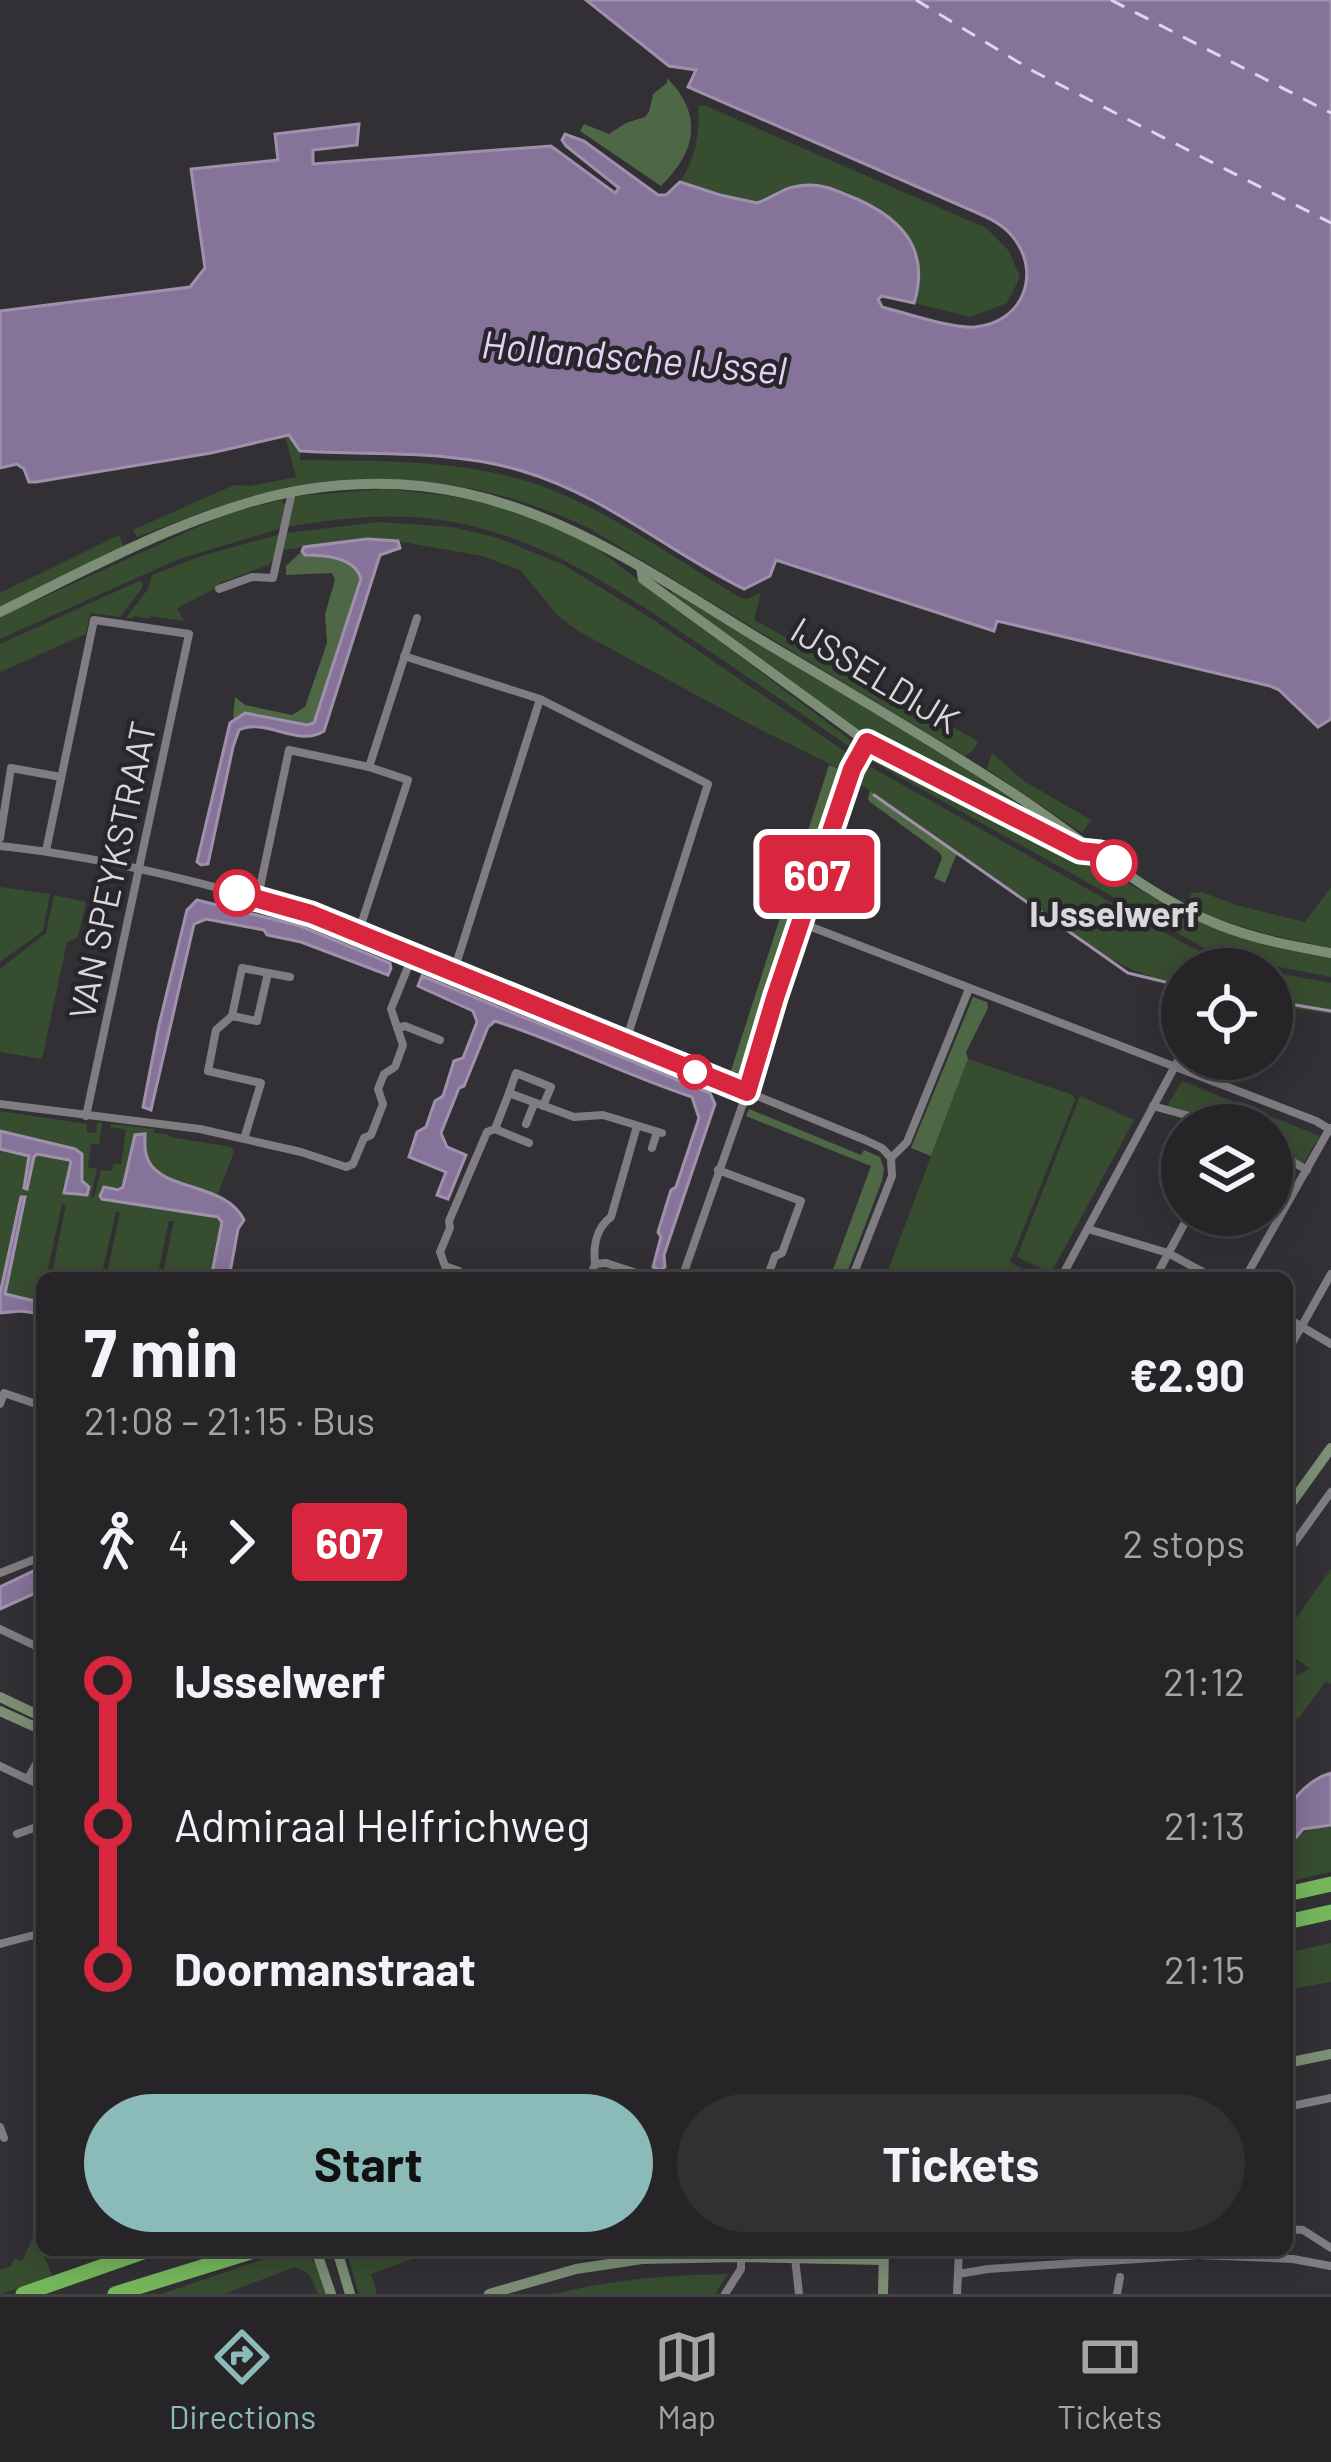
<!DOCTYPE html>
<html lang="en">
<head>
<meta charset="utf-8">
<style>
  body { margin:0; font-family:Barlow,sans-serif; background:#323033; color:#f1f3f6; height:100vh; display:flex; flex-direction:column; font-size:45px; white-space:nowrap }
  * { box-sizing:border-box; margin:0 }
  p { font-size:39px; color:#a4a4a7 }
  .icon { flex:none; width:66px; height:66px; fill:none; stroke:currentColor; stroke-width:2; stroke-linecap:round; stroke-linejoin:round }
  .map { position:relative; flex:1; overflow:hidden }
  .side { position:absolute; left:36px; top:1272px; width:1257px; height:984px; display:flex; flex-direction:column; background:#262427; border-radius:18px; box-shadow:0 6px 30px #0003,0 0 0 3px #424144 }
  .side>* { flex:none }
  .badge { padding:0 24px; border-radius:9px; font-size:42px; line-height:78px }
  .buttons { position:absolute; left:1161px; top:948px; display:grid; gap:24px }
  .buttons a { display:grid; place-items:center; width:132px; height:132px; border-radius:50%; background:#262427; box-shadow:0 6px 30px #0003,0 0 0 3px #424144; font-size:60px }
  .map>.badge { position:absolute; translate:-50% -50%; box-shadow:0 0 0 6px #fff }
  .legs { display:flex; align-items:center; gap:18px; height:132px; padding:0 48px; font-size:39px }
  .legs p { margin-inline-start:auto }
  .headline { display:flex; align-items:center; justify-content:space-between; height:204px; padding:0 48px }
  h1 { font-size:66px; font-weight:700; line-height:90px }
  .action { display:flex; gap:24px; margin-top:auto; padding:24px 48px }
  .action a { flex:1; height:138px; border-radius:72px; background:#8bbbb9; color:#111; font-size:48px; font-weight:700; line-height:138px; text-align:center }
  .action a+a { background:#323033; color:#f1f3f6 }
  ul { padding:0 48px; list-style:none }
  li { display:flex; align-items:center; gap:42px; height:144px; font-size:45px }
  li i { display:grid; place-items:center; width:18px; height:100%; margin:0 15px; background:currentColor }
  li i::after { content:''; width:30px; height:30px; margin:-15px; border:9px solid; border-radius:50%; background:#262427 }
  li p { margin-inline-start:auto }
  li:first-child i { background:linear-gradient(#0000 50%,currentColor 0) }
  li:last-child i { background:linear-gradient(currentColor 50%,#0000 0) }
  .tabs { display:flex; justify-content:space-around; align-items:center; height:168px; border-top:3px solid #424144; background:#262427; font-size:33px; color:#a4a4a7 }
  .tabs a { display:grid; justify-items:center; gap:6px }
  .tabs .active { color:#8bbbb9 }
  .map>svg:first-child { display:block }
</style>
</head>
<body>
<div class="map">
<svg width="1331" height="2294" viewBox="0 0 1331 2294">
  <rect width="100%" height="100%" fill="#323034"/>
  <g fill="#374d30">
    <path d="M704,105l282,123 23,23 11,26 -13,26 -36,14 -57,-14 5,-18 -4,-29 -38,-49 -52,-21 -11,-1 -33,4 -24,14 -37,-8 -40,-13c16,-25 20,-47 18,-76z"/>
    <path d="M289,435l11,16v9c79,1 162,-1 239,25 68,24 139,76 202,113l7,1 13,-7 -7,28 224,121 -5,10 -8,5 -373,-226c-89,-45 -198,-62 -297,-44 -54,10 -107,32 -158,51l-4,-7 101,-45 16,1 46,-9 -11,-41z"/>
    <path d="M385,489l66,7 51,11 85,34 262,198 4,10c-56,-38 -110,-76 -166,-113 -79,-53 -158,-106 -255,-117 -48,-6 -97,0 -145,8l7,-28 3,-3z"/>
    <polygon points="281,500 286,505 282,528 179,559 0,639 0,617 224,515"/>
    <polygon points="379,522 452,527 498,538 564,565 652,619 850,755 844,771 759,729 578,631 558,616 520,570 482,556 398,541 367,539 282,550 286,533"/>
    <polygon points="281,534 273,560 268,565 220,583 220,586 177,608 184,621 150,616 149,619 134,616 133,618 126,618 148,589 152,575 204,555"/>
    <polygon points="119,535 125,551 0,608 0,593"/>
    <polygon points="139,581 143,582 142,588 120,617 90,613 86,634 0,672 0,644"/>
    <polygon points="669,588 935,748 1065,835 1060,836 864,735 674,595"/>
    <polygon points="992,753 1024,781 1091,820 1082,833 987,769"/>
    <polygon points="873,755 882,757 1216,929 1274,947 1331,957 1331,977 1248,961 1206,949 866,758"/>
    <path d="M862,762l323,182 25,12 49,13h-77v17c-69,-15 -127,-62 -184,-103 -47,-34 -95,-68 -142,-102z"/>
    <polygon points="0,887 50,894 43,931 0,962"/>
    <path d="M1331,887v61c-49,-10 -97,-20 -143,-43v-5l4,-7 10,-1 34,13 69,17z"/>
    <polygon points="54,895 86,902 78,937 67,942 42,1059 0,1052 0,969 46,933"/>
    <polygon points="1272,972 1331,983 1331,1014 1272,1005"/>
    <polygon points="968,1059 1073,1095 1075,1100 1010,1262 1039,1278 885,1278"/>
    <polygon points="1182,1081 1320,1136 1303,1164 1272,1146 1272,1125 1231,1125 1167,1106"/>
    <polygon points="1080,1096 1134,1120 1051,1273 1017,1257"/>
    <path d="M0,1111l87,13v9h9l1,-10h5l-3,21h-8l-3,23 9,2 -6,28 3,1 7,-28 11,1 1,-7h8l5,-34 -16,-3 1,-3 43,5v4l13,1 3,3 61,10 3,5 -17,44c-30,-12 -76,-17 -71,-58l-23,50 -23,8 2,3 116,18 4,5 -11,56h-49l12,-57h-5l-12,57h-51l14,-65 -4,-1 -15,66h-50l15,-73 -4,-1 -16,74h-4v22l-35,-3 -3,-2 16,-98 -20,97v-145l29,7 -5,32h3l7,-32 3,-2 34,8 -7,31 20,-9v-21l-9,-14 -75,-18z"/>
    <polygon points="1331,1569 1331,1684 1326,1681 1298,1719 1287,1710 1287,1680 1310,1669 1287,1652 1287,1631"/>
    <path d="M1331,1825v47l-44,10c0,-42 1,-50 44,-57z"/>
    <polygon points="1331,1943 1331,1982 1287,1990 1287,1953"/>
    <polygon points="33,2238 37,2240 53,2277 0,2294 0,2270 11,2266 15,2258 22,2261"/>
    <polygon points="291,2250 308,2254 317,2266 326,2294 318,2294 309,2274 295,2267 224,2294 161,2294"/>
    <polygon points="346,2250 437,2250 371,2274 377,2294 359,2294"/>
    <path d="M728,2274l-13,20h-160c58,-15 114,-19 173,-20z"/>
  </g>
  <g fill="#4e6845">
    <path d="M667,78c37,37 29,74 -6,108l-81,-55 4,-7 25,10 17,-11 19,-6 4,-5 4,-18 14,-11z"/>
    <path d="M302,551l3,4c20,-1 49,2 56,24l-47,144 -7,2 -53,-12 -21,6 2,-22 10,8 47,10 13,-8 22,-64 -2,-29 10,-34 -3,-7 -46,2v-9z"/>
    <polygon points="829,765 844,771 748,1081 742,1086 728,1080"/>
    <polygon points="870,791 957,853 945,883 934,878 942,858 940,853 870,802 868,799"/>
    <polygon points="973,997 987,1002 988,1008 966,1052 968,1059 931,1156 911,1148"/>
    <polygon points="749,1109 861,1155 864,1150 880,1157 884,1169 882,1181 845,1278 830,1278 871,1166 746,1116"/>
  </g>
  <g fill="#867399" stroke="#9f91ac" stroke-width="3">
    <path d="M586,0h745v719l-13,8 -39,-37 -9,-4 -264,-63 -9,-2 -3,10 -218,-71 -6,16 -26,13c-75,-37 -140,-94 -222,-118 -73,-22 -147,-15 -222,-20l-11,-16 -78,18 -175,29h-7l-5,-13 -7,-5 -17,4v-157l190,-24 15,-19 -14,-99 87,-9 -3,-26 84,-10 -2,21 -44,5v14l238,-18 64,47 4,-5 -53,-42 -4,-6 3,-6 19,7 74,54h8l14,-13 40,13 37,8c23,-8 24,-17 53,-18 14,0 25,5 37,10 49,19 85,50 67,108l-32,-7 -4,3 4,8c24,6 70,22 93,20 48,-4 67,-54 38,-90 -10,-13 -26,-20 -40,-26l-285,-124 8,-17 -27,-4z"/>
    <path d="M367,539l31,2 2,7 -20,7 -56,176c-26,17 -58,-14 -85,-1l-6,17 -25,117 -7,1 -4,-3 33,-139 15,-10 62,12 7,-2 47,-144c-6,-22 -36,-24 -56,-24l-3,-4 2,-4z"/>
    <polygon points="197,900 300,926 390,963 391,968 388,975 301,942 267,935 264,930 206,919 194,924 151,1110 143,1107 159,1025 187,910"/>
    <path d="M422,976l288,117 5,11 -51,151 1,12 -5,3 -7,-3 8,-30 -3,-5 13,-42 5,-3 23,-69 -7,-21c-67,-22 -129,-54 -197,-76l-7,6 -24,59 -5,2 -18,45 6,14 19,8 -18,44 -11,-4 9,-23 -37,-15 8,-25 9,-5 9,-26 8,-5 11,-35 9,-3 14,-36 -4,-11 -55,-25z"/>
    <polygon points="0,1131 75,1149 82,1154 82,1181 89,1187 87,1195 64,1193 71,1162 69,1160 37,1154 34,1157 27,1189 24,1188 29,1156 0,1149"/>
    <path d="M145,1134c0,10 -1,19 4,28 16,29 77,21 95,58l-6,9 -9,49h-18l11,-56 -4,-5 -116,-18 -2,-3 4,-9 14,3 5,-3 12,-52z"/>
    <polygon points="21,1197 25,1197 5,1294 39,1302 42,1298 42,1314 21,1311 0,1313 0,1294"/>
    <polygon points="42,1567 42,1590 0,1609 0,1587"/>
    <path d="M1331,1773v52l-28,4 -16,19c0,-10 -2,-23 0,-32 4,-20 26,-38 44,-43z"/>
  </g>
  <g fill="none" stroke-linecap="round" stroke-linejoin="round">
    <g stroke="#9f91ac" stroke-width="3">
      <polyline points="874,795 1128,973 1182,986"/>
      <polyline points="1272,1001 1331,1011"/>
    </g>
    <g stroke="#e4d1f7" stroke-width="3" stroke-dasharray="15 12" stroke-linecap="butt">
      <polyline points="916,0 1033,71 1331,223"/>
      <polyline points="1111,0 1331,113"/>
    </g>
    <g stroke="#7f7d81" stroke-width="8">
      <polyline points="219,589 252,577 273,578 292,492"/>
      <polyline points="404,656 540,699 708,784 625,1044"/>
      <polyline points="369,767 417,618"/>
      <polyline points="0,838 11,768 61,777"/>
      <path d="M0,846c105,11 210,38 311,68l554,226 17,8 9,10"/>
      <polyline points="46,851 94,620 189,634 86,1116"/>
      <polyline points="258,897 289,750 369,767 408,780 358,934"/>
      <polyline points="801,923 1316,1121 1331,1130"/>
      <polyline points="453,974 540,699"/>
      <polyline points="232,1016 257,1021 268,973"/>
      <polyline points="397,1028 405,1026 440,1040"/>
      <polyline points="509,1093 516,1073 551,1087 543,1106"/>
      <polyline points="0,1104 200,1129 301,1152 346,1167 353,1164 364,1138 371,1135 383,1104 378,1089 384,1074 395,1067 403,1045 391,1009 412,957"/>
      <polyline points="1153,1106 1222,1125"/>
      <polyline points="526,1124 534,1104"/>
      <polyline points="495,1129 529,1143"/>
      <polyline points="244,1139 261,1083 208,1071 216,1030 232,1016 242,968 290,977"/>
      <polyline points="652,1148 657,1132"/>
      <polyline points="1272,1150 1307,1170"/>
      <polyline points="891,1158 907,1142 969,989"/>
      <polyline points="718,1170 801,1201 782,1253 775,1256 767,1278"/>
      <polyline points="1088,1229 1168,1253 1214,1278"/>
      <path d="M595,1264c-2,-17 1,-36 16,-47l26,-91"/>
      <polyline points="460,1278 459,1271 445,1266 440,1252 450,1228 449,1221 487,1132 495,1129 509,1093 574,1117 603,1115 662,1133"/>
      <polyline points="590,1278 595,1264 606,1263 652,1278"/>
      <polyline points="682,1278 747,1092 775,998 852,768 867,742"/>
      <polyline points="852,1278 892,1176 891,1158"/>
      <polyline points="1061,1278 1182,1053"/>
      <polyline points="1155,1278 1189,1215"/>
      <polyline points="1245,1278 1330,1128"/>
      <polyline points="1287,1318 1331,1344"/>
      <polyline points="1287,1352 1331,1274"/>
      <polyline points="0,1404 4,1393 42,1406"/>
      <polyline points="1287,1553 1331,1492"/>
      <polyline points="0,1573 38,1558 42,1559"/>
      <polyline points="0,1629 42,1649"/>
      <polyline points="0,1766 42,1786"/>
      <polyline points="28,1779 42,1753"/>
      <polyline points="17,1834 42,1825"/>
      <polyline points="0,1944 42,1933"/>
      <polyline points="1287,2107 1331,2098"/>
      <polyline points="0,2127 4,2138"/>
      <polyline points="1287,2229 1303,2230 1331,2248"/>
      <polyline points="1198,2255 1293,2259 1331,2266"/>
      <polyline points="795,2258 799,2294"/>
      <polyline points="958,2274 988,2269 1197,2255 1207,2250"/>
      <polyline points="725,2294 741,2269 741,2257"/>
      <polyline points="957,2294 959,2250"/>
      <polyline points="1117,2294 1120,2277"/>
    </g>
    <g stroke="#7c8e76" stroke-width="10">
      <polyline points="641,567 643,579 867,742 1080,851 1099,853"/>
      <path d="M0,612c92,-45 201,-105 302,-122 192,-32 315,63 469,156 81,48 162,95 240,146 68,44 131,102 206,132 37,15 75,22 114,29"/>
      <polyline points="1287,1509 1331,1448"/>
      <polyline points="0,1697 42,1717"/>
      <polyline points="0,1711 42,1730"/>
      <polyline points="1287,2063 1331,2054"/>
      <polyline points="316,2250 331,2294"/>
      <polyline points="337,2250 350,2294"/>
      <polyline points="489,2294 576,2269 642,2259 741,2257 883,2260"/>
      <polyline points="883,2294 884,2250"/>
    </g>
    <g stroke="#75b65c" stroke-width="15">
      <polyline points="1287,1894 1331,1884"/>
      <polyline points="1287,1922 1331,1912"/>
      <polyline points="23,2294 149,2250"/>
      <polyline points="115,2294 257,2250"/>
    </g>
  </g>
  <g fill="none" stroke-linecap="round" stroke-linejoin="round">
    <g stroke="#fff" stroke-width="27">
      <polyline id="line-1" points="237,893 311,914 747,1092 775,998 852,769 867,742 1080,851 1100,853 1114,863"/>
    </g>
    <use href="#line-1" stroke="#d7263d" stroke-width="18"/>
  </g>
  <g fill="#fff" stroke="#d7263d" stroke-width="6">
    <circle cx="1114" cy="863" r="21"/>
    <circle cx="237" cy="893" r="21"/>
    <circle cx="695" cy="1072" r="15"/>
  </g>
  <g text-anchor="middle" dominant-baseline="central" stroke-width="9" stroke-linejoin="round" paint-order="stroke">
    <g font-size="36" fill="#d8d7d9" stroke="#28262a">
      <text transform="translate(876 674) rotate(31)">IJSSELDIJK</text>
      <text transform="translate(111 870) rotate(-78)">VAN SPEYKSTRAAT</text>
    </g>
    <g font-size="36" font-weight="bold" fill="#d8d7d9" stroke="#28262a">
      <text x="1114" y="912">IJsselwerf</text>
    </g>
    <g font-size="39" font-style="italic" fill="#e4d1f7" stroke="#28262a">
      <text transform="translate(634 356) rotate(5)">Hollandsche IJssel</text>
    </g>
  </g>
</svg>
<div class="buttons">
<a><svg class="icon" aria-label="locate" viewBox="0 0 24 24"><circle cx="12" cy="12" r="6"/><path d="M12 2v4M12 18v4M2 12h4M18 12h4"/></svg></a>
<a><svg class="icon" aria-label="layers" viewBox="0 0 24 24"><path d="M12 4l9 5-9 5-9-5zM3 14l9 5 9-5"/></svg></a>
</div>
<b class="badge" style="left:817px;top:874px;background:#d7263d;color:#fff">607</b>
<section class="side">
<div class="headline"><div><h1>7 min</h1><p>21:08 – 21:15 · Bus</p></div><b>€2.90</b></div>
<div class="legs"><svg class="icon" aria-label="walk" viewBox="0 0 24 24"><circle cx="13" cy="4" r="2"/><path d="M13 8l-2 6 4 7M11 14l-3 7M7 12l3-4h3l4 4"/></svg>4<svg class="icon" aria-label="forward" viewBox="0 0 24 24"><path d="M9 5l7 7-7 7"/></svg><b class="badge" style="background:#d7263d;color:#fff">607</b><p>2 stops</p></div>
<ul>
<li><i style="color:#d7263d"></i><b>IJsselwerf</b><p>21:12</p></li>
<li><i style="color:#d7263d"></i><span>Admiraal Helfrichweg</span><p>21:13</p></li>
<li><i style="color:#d7263d"></i><b>Doormanstraat</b><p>21:15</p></li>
</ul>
<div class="action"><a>Start</a><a>Tickets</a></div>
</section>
</div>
<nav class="tabs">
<a class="active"><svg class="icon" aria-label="directions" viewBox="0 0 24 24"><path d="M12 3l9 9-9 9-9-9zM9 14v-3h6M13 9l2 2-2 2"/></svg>Directions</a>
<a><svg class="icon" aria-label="map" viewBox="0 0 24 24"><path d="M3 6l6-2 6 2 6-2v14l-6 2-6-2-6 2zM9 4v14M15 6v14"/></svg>Map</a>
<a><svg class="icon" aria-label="tickets" viewBox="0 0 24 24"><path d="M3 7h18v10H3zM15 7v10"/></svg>Tickets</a>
</nav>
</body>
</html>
